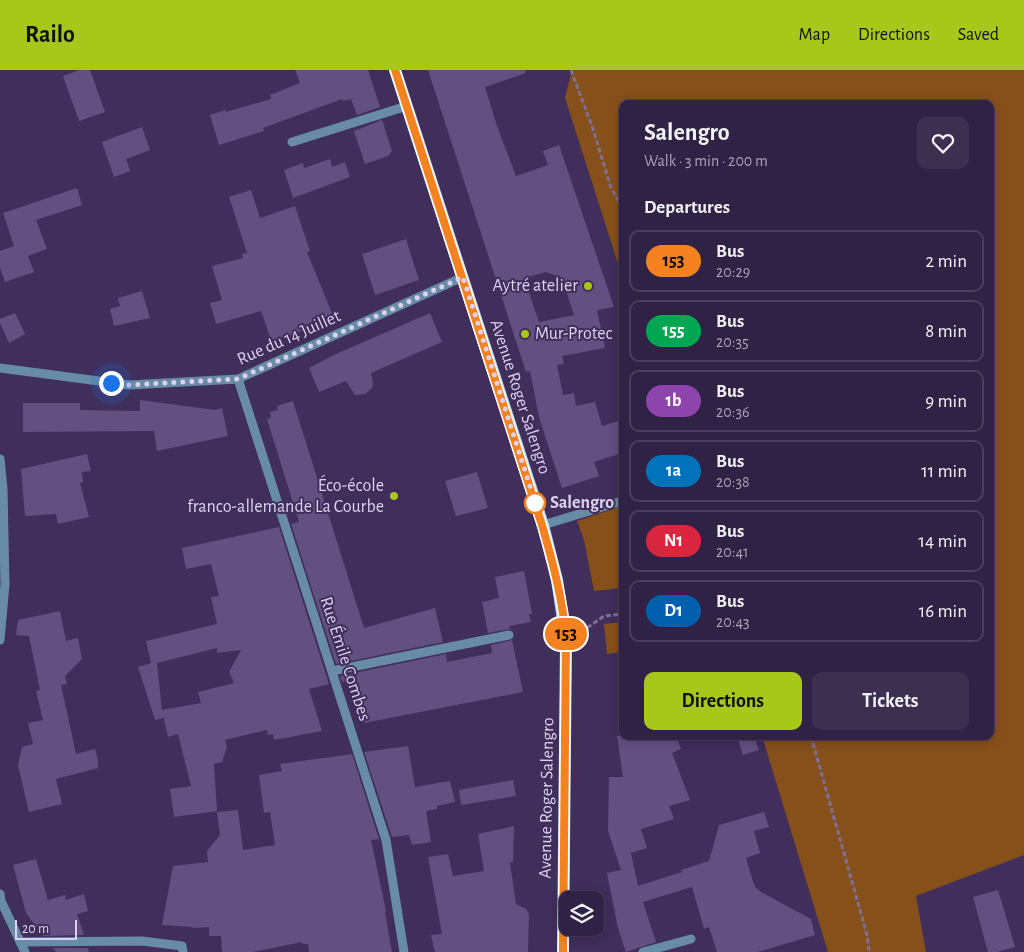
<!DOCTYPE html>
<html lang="en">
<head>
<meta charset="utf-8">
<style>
  body { margin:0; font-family:"Alegreya Sans",sans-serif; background:#3c2f4f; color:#f1f3f6; height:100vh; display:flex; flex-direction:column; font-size:19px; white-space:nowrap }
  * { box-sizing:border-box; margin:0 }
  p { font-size:16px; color:#a8a4b2 }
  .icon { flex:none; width:28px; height:28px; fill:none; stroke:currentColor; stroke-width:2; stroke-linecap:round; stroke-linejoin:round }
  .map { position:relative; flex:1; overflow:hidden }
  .side { position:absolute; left:619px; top:30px; width:375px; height:640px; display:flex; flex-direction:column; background:#302244; border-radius:10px; box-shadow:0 2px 12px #0003,0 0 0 1px #4b3f5d }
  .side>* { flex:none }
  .badge { padding:0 10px; border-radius:16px; font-size:18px; line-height:32px }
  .tools { position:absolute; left:559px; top:821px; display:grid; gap:10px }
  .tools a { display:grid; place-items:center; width:45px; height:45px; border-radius:10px; background:#302244; box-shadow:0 2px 12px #0003,0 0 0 1px #4b3f5d; font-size:25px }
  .scale { position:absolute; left:15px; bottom:12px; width:62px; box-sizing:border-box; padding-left:5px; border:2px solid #dcd2ef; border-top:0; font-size:14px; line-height:18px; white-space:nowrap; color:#dcd2ef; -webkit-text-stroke:4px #402e5b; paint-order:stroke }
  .you { position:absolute; width:25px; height:25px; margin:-12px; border:4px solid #fff; border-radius:50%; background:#1a73e8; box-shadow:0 0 0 8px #1a73e833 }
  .map>.badge { position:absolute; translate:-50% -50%; box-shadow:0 0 0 2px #fff }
  h2 { padding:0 25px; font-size:19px; line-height:45px }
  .round { display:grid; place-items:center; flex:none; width:52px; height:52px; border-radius:10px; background:#3c2f4f }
  .overview { display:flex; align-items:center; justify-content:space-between; height:85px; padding:0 25px }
  h1 { font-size:24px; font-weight:700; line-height:38px }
  .button { display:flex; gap:10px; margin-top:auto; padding:10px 25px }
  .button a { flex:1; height:58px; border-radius:10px; background:#a9c71b; color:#111; font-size:20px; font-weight:700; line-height:58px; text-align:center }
  .button a+a { background:#3c2f4f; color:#f1f3f6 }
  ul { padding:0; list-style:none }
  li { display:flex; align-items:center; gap:15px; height:62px; margin:0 10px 8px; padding:0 15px; border:2px solid #4b3f5d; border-radius:10px }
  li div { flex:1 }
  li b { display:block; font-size:19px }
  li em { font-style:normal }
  li .badge { min-width:55px; font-weight:700; text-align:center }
  header { display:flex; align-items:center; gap:30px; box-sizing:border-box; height:70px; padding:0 25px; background:#a9c71b; color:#111 }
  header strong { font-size:24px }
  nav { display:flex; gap:28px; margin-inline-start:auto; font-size:18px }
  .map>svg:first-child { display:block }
</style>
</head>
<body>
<header>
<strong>Railo</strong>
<nav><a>Map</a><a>Directions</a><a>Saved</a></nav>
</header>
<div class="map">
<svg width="1024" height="882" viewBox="0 0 1024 882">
  <rect width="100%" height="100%" fill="#402e5b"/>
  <g fill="#86501b">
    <polygon points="572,0 1024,0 1024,785 916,826 926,882 828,882 762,666 990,666 990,34 622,34 622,206 565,28"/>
    <polygon points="622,436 622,518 594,521 584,470 577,451"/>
    <polygon points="622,552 622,582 607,584 604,554"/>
  </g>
  <g fill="#625080" fill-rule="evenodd">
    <polygon points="79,0 90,0 105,42 79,51 63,6"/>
    <polygon points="295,0 368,0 380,37 357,45 351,29 343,31 342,29 263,58 264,61 219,75 210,45 226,40 226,42 271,29 270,25 300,13"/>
    <path d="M428,0h97l1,3 -41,14 12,39 19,50 32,-11 -5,-14 16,-6 55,162 -17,3 8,38 -43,8 2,8 -7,1 6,30 11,-2 2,13 19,-4 7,24 20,-6v33l-28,9 5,14 -37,12 -23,-71 -9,-46 -4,1zM546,202l16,6 12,37 -35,7 -15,-44z"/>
    <polygon points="382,50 392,81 388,86 365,94 354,61"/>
    <polygon points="142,57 150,80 126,89 130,101 114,107 102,72"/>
    <polygon points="330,89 332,97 345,92 350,107 293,128 284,100 303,93 304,98"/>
    <polygon points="77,118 82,135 36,150 47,179 28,186 34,202 5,212 0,198 0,181 14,176 3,143"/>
    <polygon points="251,120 260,148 295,136 310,181 307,182 334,248 286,267 271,270 261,241 216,254 210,233 222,230 212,196 243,188 242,184 247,183 229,127"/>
    <polygon points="406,169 419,210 375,225 362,184"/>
    <polygon points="142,221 150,248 114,256 110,239 120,236 118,228"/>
    <polygon points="15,243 25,264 9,273 0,253 0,249"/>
    <polygon points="430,243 442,272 371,303 373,313 372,318 365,324 355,325 346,311 319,322 309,298 336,284"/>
    <polygon points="140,330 215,340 222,338 228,366 157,381 154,361 23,362 23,333 80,333 80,340 140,341"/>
    <polygon points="293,331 364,558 435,538 443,572 336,594 291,454 299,452 267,349 271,348 270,342 278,340 277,336"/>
    <polygon points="87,384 91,401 82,402 83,412 80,413 89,447 58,454 56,444 25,446 21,399"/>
    <polygon points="477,402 488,438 456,446 445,411"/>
    <path d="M279,457l50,157 -20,5 13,42 -48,9 -1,-6 -5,1 -1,-5 -42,10 2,7 -5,15 -8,2 3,47 -43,6 -4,-28 21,-3 -13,-52 -10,3 -5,-22v3l-8,2 -17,-53 13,-4 -5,-22 71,-17 -6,-27 8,-1 -8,-32 -25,5 -4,-21zM217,578v5l24,-3 -12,22 5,11 -36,9 3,11 -39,7 -5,-47z"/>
    <polygon points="524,501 532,544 529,544 531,552 509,556 510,559 488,563 482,532 499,528 495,507"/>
    <polygon points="60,541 66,571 78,568 82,589 65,606 67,614 61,615 76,684 95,679 98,690 98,698 56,709 62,734 29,742 18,695 22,677 33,674 28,653 43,650 36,621 40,620 29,566 16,565 18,550"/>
    <polygon points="512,570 523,622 364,653 351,609 342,612 340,606 446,584 447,592 492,583 491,575"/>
    <polygon points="617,666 676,666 681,679 672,683 690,730 669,736 674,749 641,759 647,778 631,783 638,816 682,802 681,800 709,791 719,755 764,742 769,757 754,761 760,783 746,788 753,812 756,818 761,822 811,849 815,865 758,882 717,882 709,857 704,859 692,817 643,832 656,872 626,882 618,858 607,803 621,800 608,761 609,707 623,707"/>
    <polygon points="737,666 754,666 759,680 743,685"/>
    <polygon points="408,676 415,717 450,711 455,732 437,736 437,739 426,741 431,772 412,775 409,765 392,767 364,682"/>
    <polygon points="352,684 379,769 371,770 386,841 385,842 392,882 309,882 308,874 303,874 302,872 253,882 222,882 221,866 209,866 209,857 193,858 192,857 162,855 173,796 208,792 207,781 220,765 217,742 238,740 243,780 275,775 270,742 264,743 259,705 282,701 280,694"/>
    <polygon points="513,710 516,726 461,735 459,720"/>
    <polygon points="514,756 513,792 510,793 516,834 526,839 529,844 528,882 435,882 431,865 442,864 428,787 448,784 453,806 484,801 478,764"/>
    <polygon points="36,789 48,830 65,825 66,830 84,824 88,841 77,844 84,865 43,866 26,843 13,795"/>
    <polygon points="998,820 1015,877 997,882 988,882 973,827"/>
    <polygon points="53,878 88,878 89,882 56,882"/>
  </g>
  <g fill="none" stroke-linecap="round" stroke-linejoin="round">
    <g stroke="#7e6f96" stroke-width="3" stroke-dasharray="5 2.5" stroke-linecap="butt">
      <polyline points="571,0 593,59 611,118 622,136"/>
      <polyline points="581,562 604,546 622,544"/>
      <polyline points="811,666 867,865 869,882"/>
    </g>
    <g stroke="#698ca6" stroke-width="9">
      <polyline points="292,72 407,36"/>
      <polyline points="0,298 129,315 238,309 463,207"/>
      <polyline points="238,309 386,770 404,882"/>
      <polyline points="0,389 3,419 5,514 0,570"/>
      <polyline points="543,455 622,431"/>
      <polyline points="332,601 509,565"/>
      <polyline points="0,824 1,831 25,882"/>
      <polyline points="20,872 142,871 182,876 183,882"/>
      <polyline points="643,882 691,869"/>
    </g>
    <polyline stroke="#b0dbfb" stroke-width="12" points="395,0 543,455 557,510 566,569 563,882"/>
  </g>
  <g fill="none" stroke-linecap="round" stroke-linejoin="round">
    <g stroke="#fff" stroke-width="11">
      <path id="line" d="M395,0l147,455c11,38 21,75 24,114l-3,313"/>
    </g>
    <use href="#line" stroke="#f58220" stroke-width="8"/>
    <polyline stroke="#dcd2ef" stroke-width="5" stroke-dasharray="0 9" points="111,313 129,315 238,309 463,207 537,438 535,433"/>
  </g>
  <g fill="#a9c71b" stroke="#402e5b" stroke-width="2">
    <circle cx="588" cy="216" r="5"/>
    <circle cx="525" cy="264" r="5"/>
    <circle cx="394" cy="426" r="5"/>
  </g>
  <circle fill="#fff" stroke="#f58220" stroke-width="2.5" cx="535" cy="433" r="10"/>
  <g text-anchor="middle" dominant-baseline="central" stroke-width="4" stroke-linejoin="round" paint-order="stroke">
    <g font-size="18" fill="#dcd2ef" stroke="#402e5b" text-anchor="end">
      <text x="578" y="216">Aytré atelier</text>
      <text x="535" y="264" text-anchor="start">Mur-Protec</text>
      <text x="384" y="416">Éco-école<tspan x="384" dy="21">franco-allemande La Courbe</tspan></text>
    </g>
    <g font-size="18" fill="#dcd2ef" stroke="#402e5b">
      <text transform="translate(289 268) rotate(-24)">Rue du 14 Juillet</text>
      <text transform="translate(520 327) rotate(72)">Avenue Roger Salengro</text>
      <text transform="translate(345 589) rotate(72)">Rue Émile Combes</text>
      <text transform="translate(547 728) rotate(-89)">Avenue Roger Salengro</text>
    </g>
    <g font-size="18" font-weight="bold" fill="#dcd2ef" stroke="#402e5b" text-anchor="start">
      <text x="550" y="433">Salengro</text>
    </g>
  </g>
</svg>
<div class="tools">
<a><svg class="icon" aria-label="layers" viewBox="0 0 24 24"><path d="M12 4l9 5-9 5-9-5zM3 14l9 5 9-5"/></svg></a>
</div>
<div class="scale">20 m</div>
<div class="you" style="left:111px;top:313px"></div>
<b class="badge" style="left:566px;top:564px;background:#f58220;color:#111">153</b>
<section class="side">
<div class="overview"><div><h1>Salengro</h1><p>Walk · 3 min · 200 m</p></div><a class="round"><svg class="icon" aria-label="heart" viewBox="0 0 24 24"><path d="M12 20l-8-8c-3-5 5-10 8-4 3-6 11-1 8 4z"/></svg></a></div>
<h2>Departures</h2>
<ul>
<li><span class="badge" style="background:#f58220;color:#111">153</span><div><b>Bus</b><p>20:29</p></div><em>2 min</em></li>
<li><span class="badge" style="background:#00a651;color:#fff">155</span><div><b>Bus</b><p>20:35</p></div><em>8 min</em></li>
<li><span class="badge" style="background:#8e44ad;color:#fff">1b</span><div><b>Bus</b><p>20:36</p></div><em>9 min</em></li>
<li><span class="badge" style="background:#0072bc;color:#fff">1a</span><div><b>Bus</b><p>20:38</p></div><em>11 min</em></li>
<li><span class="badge" style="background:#d7263d;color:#fff">N1</span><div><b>Bus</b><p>20:41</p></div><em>14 min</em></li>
<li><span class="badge" style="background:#005fac;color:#fff">D1</span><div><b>Bus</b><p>20:43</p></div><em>16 min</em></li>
</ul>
<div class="button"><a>Directions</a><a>Tickets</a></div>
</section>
</div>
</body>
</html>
